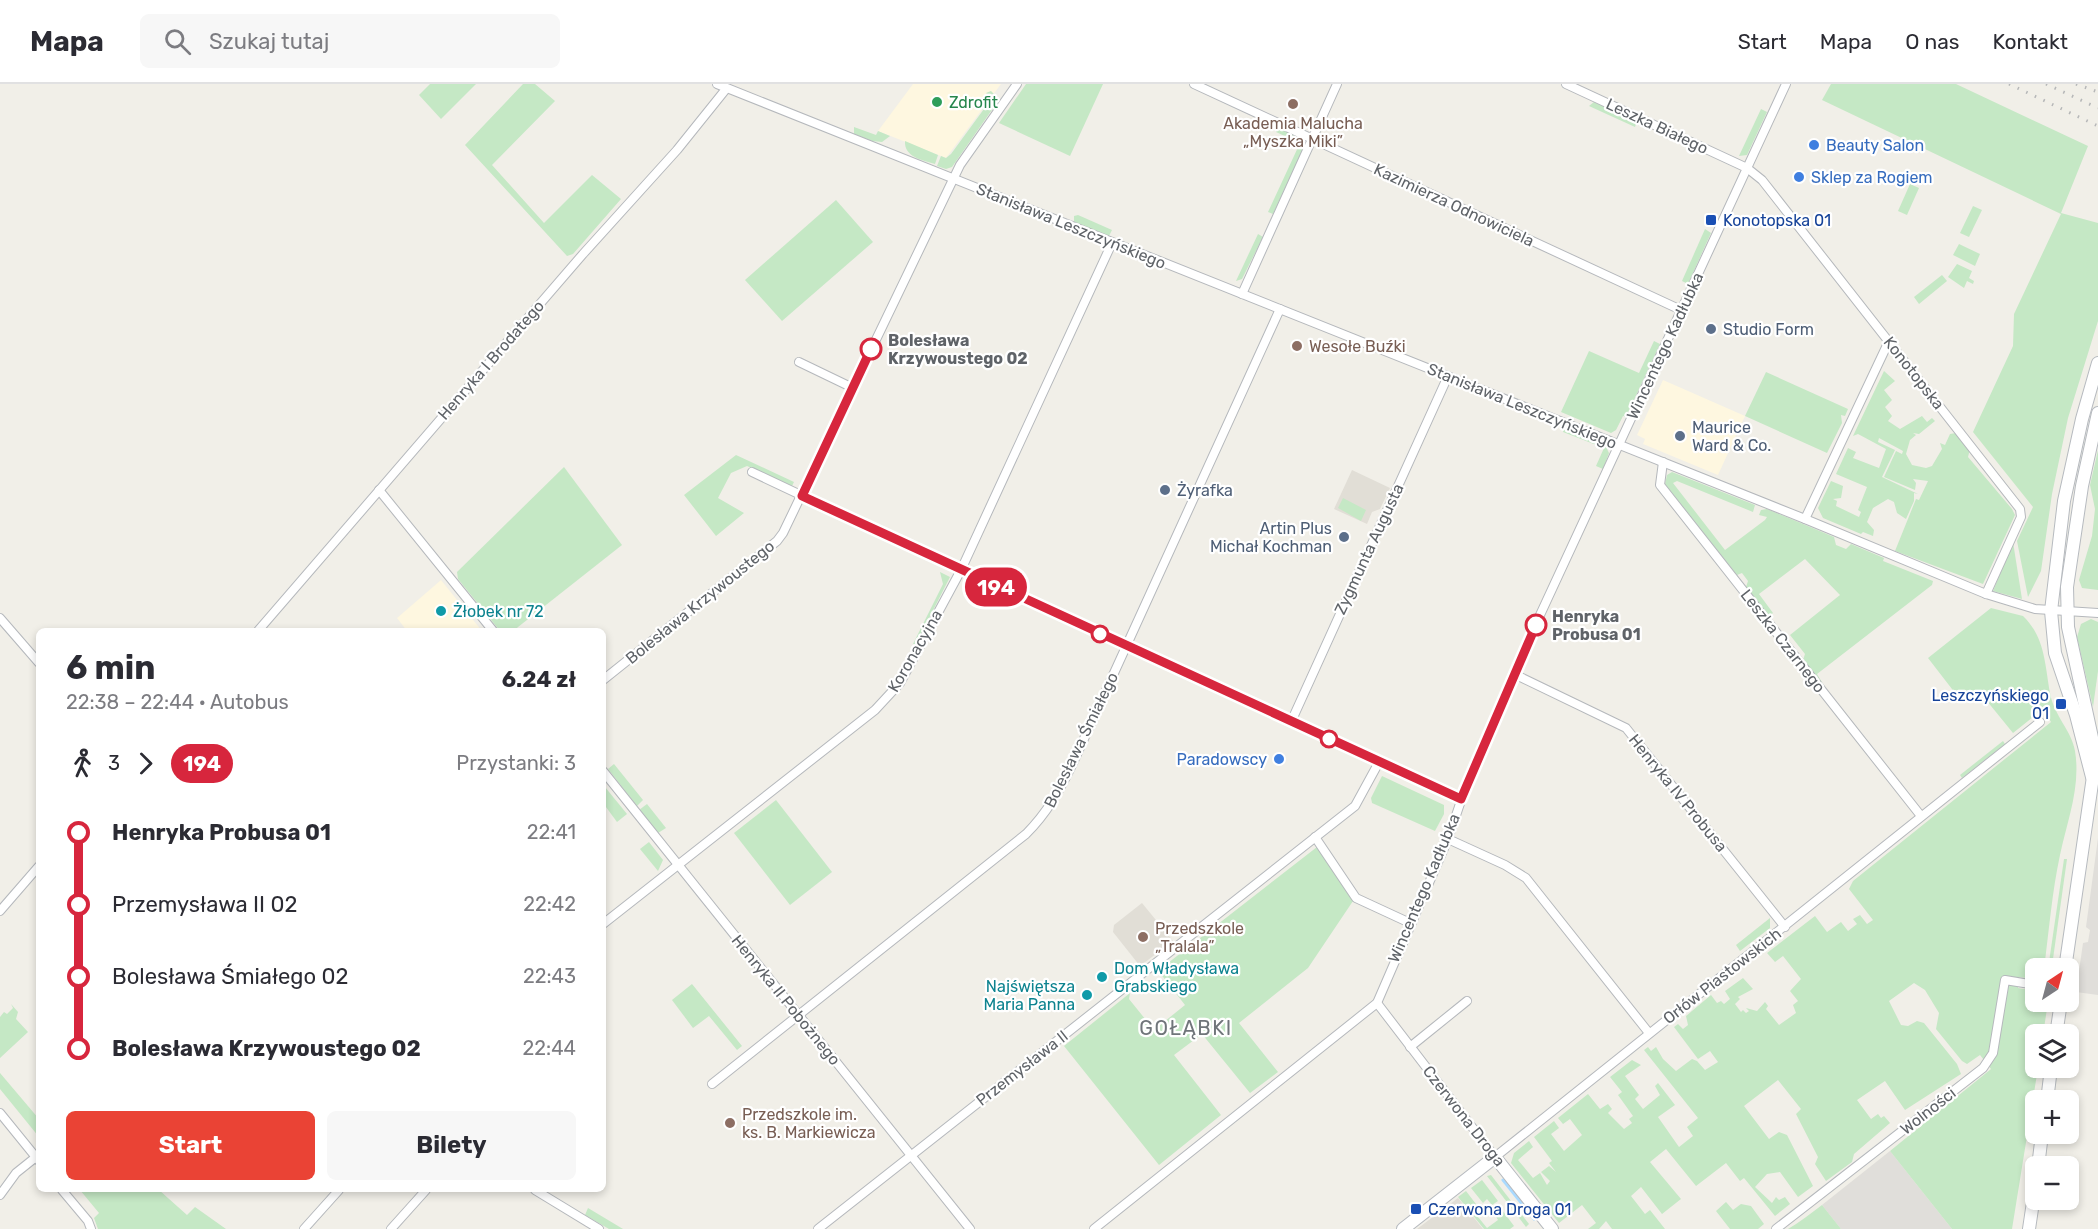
<!DOCTYPE html>
<html lang="pl">
<head>
<meta charset="utf-8">
<style>
  body { margin:0; font-family:Rubik,sans-serif; background:#f7f7f7; color:#2b2b33; height:100vh; display:flex; flex-direction:column; font-size:22px; white-space:nowrap }
  * { box-sizing:border-box; margin:0 }
  p { font-size:20px; color:#7c7c81 }
  .icon { flex:none; width:33px; height:33px; fill:none; stroke:currentColor; stroke-width:2; stroke-linecap:round; stroke-linejoin:round }
  .map { position:relative; flex:1; overflow:hidden }
  .panel { position:absolute; left:36px; top:544px; width:570px; height:564px; display:flex; flex-direction:column; background:#fff; border-radius:9px; box-shadow:0 3px 9px #0003 }
  .panel>* { flex:none }
  .badge { padding:0 12px; border-radius:20px; font-size:21px; line-height:39px }
  .needle { width:39px; rotate:36deg }
  .tools { position:absolute; left:2025px; top:874px; display:grid; gap:12px }
  .tools a { display:grid; place-items:center; width:54px; height:54px; border-radius:9px; background:#fff; box-shadow:0 3px 9px #0003; font-size:30px }
  .map>.badge { position:absolute; translate:-50% -50%; box-shadow:0 0 0 3px #fff }
  .legs { display:flex; align-items:center; gap:9px; height:66px; padding:0 30px; font-size:20px }
  .legs p { margin-inline-start:auto }
  .headline { display:flex; align-items:center; justify-content:space-between; height:102px; padding:0 30px }
  h1 { font-size:33px; font-weight:700; line-height:45px }
  .primary-button { display:flex; gap:12px; margin-top:auto; padding:12px 30px }
  .primary-button a { flex:1; height:69px; border-radius:9px; background:#ea4335; color:#fff; font-size:24px; font-weight:700; line-height:69px; text-align:center }
  .primary-button a+a { background:#f7f7f7; color:#2b2b33 }
  ul { padding:0 30px; list-style:none }
  li { display:flex; align-items:center; gap:21px; height:72px; font-size:22px }
  li i { display:grid; place-items:center; width:9px; height:100%; margin:0 8px; background:currentColor }
  li i::after { content:''; width:15px; height:15px; margin:-8px; border:4px solid; border-radius:50%; background:#fff }
  li p { margin-inline-start:auto }
  li:first-child i { background:linear-gradient(#0000 50%,currentColor 0) }
  li:last-child i { background:linear-gradient(currentColor 50%,#0000 0) }
  header { display:flex; align-items:center; gap:36px; box-sizing:border-box; height:84px; padding:0 30px; background:#fff; border-bottom:2px solid #e1e1e2 }
  header strong { font-size:28px }
  nav { display:flex; gap:33px; margin-inline-start:auto; font-size:21px }
  .search { width:420px; height:54px; background:#f7f7f7; display:flex; align-items:center; gap:15px; box-sizing:border-box; padding:0 21px; border-radius:9px; color:#7c7c81; font-size:22px }
  .map>svg:first-child { display:block }
</style>
</head>
<body>
<header>
<strong>Mapa</strong>
<div class="search"><svg class="icon" aria-label="search" viewBox="0 0 24 24"><circle cx="10" cy="10" r="6"/><path d="M15 15l6 6"/></svg>Szukaj tutaj</div>
<nav><a>Start</a><a>Mapa</a><a>O nas</a><a>Kontakt</a></nav>
</header>
<div class="map">
<svg width="2098" height="1145" viewBox="0 0 2098 1145">
  <rect width="100%" height="100%" fill="#f1efe8"/>
  <g fill="#fef7e0">
    <polygon points="913,0 1001,0 946,74 878,47"/>
    <polygon points="1663,296 1745,332 1718,391 1643,360 1645,355 1637,351"/>
    <polygon points="441,496 482,547 407,547 397,534"/>
  </g>
  <g fill="#e0deda">
    <polygon points="2098,754 2098,911 2076,908 2083,859 2088,858 2090,846 2086,843"/>
    <polygon points="1890,1067 1952,1145 1841,1145 1822,1121"/>
  </g>
  <g fill="#e1ded6">
    <polygon points="1352,386 1390,404 1380,425 1372,428 1367,440 1334,425"/>
    <polygon points="1142,819 1173,857 1140,882 1113,848 1114,841"/>
    <polygon points="1458,1114 1483,1145 1417,1145"/>
  </g>
  <g fill="#c5e8c5">
    <polygon points="430,0 476,0 441,35 419,11"/>
    <polygon points="523,0 535,0 555,17 492,81 544,139 592,91 621,115 573,170 567,172 465,61"/>
    <polygon points="1026,0 1103,0 1070,72 999,39"/>
    <polygon points="1831,0 1956,0 2088,62 2061,129 2098,139 2098,237 2068,334 2052,410 2041,487 2028,513 2017,457 2033,423 1973,348 2013,262 2014,230 2061,130 1822,16"/>
    <polygon points="991,7 994,10 996,20 952,83 946,85 937,82 941,72 946,74 951,70 992,14 986,9"/>
    <polygon points="1594,18 1637,37 1635,43 1589,22"/>
    <polygon points="1761,25 1767,28 1747,71 1739,72"/>
    <polygon points="854,43 876,51 878,47 890,52 882,58 872,57 854,50"/>
    <polygon points="1278,44 1300,54 1304,63 1273,130 1268,128 1300,59 1276,48"/>
    <path d="M905,57l33,14 -3,9c-13,-4 -31,-7 -30,-23z"/>
    <polygon points="1910,100 1919,104 1907,131 1898,127"/>
    <polygon points="836,116 873,158 782,237 745,196"/>
    <polygon points="1973,122 1982,126 1969,153 1960,149"/>
    <polygon points="1078,131 1112,146 1109,152 1074,138 1074,132"/>
    <polygon points="1705,145 1711,149 1688,200 1682,197"/>
    <polygon points="1258,150 1263,153 1242,195 1236,197"/>
    <polygon points="1959,160 1980,170 1975,182 1953,171"/>
    <polygon points="1957,180 1972,187 1969,194 1974,197 1973,200 1967,197 1964,204 1948,193"/>
    <polygon points="1942,191 1947,197 1919,220 1914,213"/>
    <polygon points="1654,257 1660,260 1626,333 1623,332 1616,346 1611,349 1561,328 1589,267 1639,289"/>
    <polygon points="1884,287 1895,297 1884,306 1892,316 1885,323 1892,332 1888,337 1900,345 1922,332 1927,338 1932,334 1935,337 1919,350 1913,349 1916,351 1910,356 1906,370 1912,381 1926,384 1932,382 1942,365 1940,359 1945,361 1950,350 1956,349 1970,365 1968,373 2012,425 2015,431 1983,500 1895,467 1916,415 1919,416 1928,397 1913,395 1916,399 1915,406 1884,393 1896,367 1902,370 1903,367 1879,354 1878,358 1895,366 1882,393 1918,410 1914,409 1914,417 1906,435 1897,429 1894,418 1888,415 1873,424 1867,438 1874,446 1873,452 1863,448 1861,450 1823,434 1818,424 1831,397 1843,402 1841,414 1833,415 1837,417 1836,422 1859,433 1861,428 1858,426 1867,403 1836,390 1848,364 1856,368 1853,374 1879,384 1886,365 1858,350 1853,352"/>
    <polygon points="1766,288 1848,325 1845,332 1841,331 1842,339 1827,369 1745,332"/>
    <polygon points="1564,344 1605,361 1609,369 1603,385 1596,382 1604,364 1563,348"/>
    <polygon points="2098,366 2098,506 2082,504 2079,496 2092,452 2095,425 2090,401"/>
    <polygon points="736,371 794,398 792,402 747,382 731,389 718,414 744,429 716,452 684,411"/>
    <polygon points="564,383 622,461 513,547 500,547 458,495 457,488"/>
    <polygon points="1672,388 1755,421 1753,428 1677,397 1673,399 1725,466 1765,436 1767,433 1759,431 1761,426 1767,425 1834,453 1836,461 1846,465 1851,460 1884,474 1883,477 1933,497 1932,501 1817,590 1826,605 1803,576 1805,570 1790,551 1840,511 1805,475 1759,510 1773,529 1769,532 1746,503 1748,497 1742,489 1737,491 1665,400 1667,391"/>
    <polygon points="1343,414 1366,426 1361,437 1338,424"/>
    <polygon points="2013,458 2022,515 1993,507"/>
    <polygon points="940,488 950,493 916,560 913,560 943,500"/>
    <path d="M1991,524l32,8c22,21 22,49 27,77 4,23 22,38 25,58 6,36 -8,70 -15,104 -8,37 -11,76 -16,114h-8l-1,10 -16,-2 -1,11 17,3 1,11h12l-5,33h-7l2,33 -26,161h-60l-62,-78 101,-82 -11,-14 -13,9 -5,-3 -26,-32 3,-16 -14,-23 -11,-7 -25,18 12,24 7,1 9,-5 7,2 33,41 4,10 -56,36 -20,-29 -28,19 14,19 7,-5 3,4 3,-2 6,7 -36,31 -2,8 -26,19 -11,-17 3,-7 -22,-43 5,-5 -23,-29 -34,26 25,33 10,-7 8,3 26,51 -15,11 -18,-25 -13,2 -12,13 17,16 4,-6 3,3 6,-3 5,7 -15,12 -31,-38 -4,3 -14,-18 -30,23 -30,-37 -16,13 31,37 -19,15 -21,-27 -10,9 14,18 5,-4 15,19h-53l-6,-8 -7,8h-11l8,-6 -14,-18 -23,18 -48,-60 3,-10 15,-12 4,6 -15,13 15,18 7,-5 7,12 3,-4 -9,-9 8,-6 7,6 -7,-9 3,-2 -18,-24 20,-16 5,7 -8,6 13,17 18,-16 -12,-16 -7,5 -5,-6 30,-24 12,15 8,-5 4,5 -4,4 16,16 8,-6 -3,-4 4,-3 -15,-21 4,-3 -12,-15 22,-17 9,5 -16,11 14,19 -4,4 8,10 17,-14 -5,-9 3,-3 17,22 -17,12 21,30 14,-11 -6,-9 11,-9 -54,-68 4,-3 3,4 5,-4 7,12 13,12 16,-12 5,2 8,9 13,-8 -8,-11 -12,8 -24,-32 4,-3 5,5 5,-4 -2,-9 25,-21 6,8 4,-2 3,3 6,-5 -5,-8 18,-13 10,11 -15,8 2,2 -5,5 6,8 2,-2 3,3 3,-2 -3,-3 11,3 8,-9 3,4 -2,3 13,16 17,-12 -3,-8 5,-4 -8,-10 11,-12 -18,-23 -8,6 -8,-9 48,-37 12,16 14,-10 7,9 9,-7 -4,-5 7,-4 7,9 6,-4 -24,-31 4,-8 198,-159 -8,-13 -30,24 -35,-43 -16,12 -34,-44z"/>
    <polygon points="2091,535 2098,538 2098,587 2093,623 2077,553 2081,540"/>
    <polygon points="2003,657 2005,660 1962,694 1960,691"/>
    <polygon points="614,680 643,716 637,722 608,685"/>
    <polygon points="1382,692 1444,721 1444,730 1435,747 1372,719 1371,714"/>
    <polygon points="605,703 627,730 617,738 603,719"/>
    <polygon points="776,716 832,788 790,821 734,749"/>
    <polygon points="647,720 666,744 658,749 639,726"/>
    <polygon points="649,758 663,776 658,787 640,765"/>
    <polygon points="1317,763 1353,817 1308,884 1239,939 1278,988 1250,1009 1202,950 1174,971 1221,1031 1159,1081 1064,962 1130,909 1129,915 1154,946 1185,921 1160,889 1168,879"/>
    <polygon points="2064,775 2067,775 2052,882 2048,885"/>
    <polygon points="1770,834 1770,844 1740,867 1736,861"/>
    <polygon points="692,900 742,962 737,966 709,932 693,944 672,916"/>
    <polygon points="11,920 18,928 16,935 28,948 0,974 0,933 4,928 7,930 13,924"/>
    <polygon points="0,989 39,1035 39,1053 0,1005"/>
    <polygon points="1491,1091 1529,1140 1526,1143 1487,1092"/>
    <polygon points="1482,1096 1498,1117 1492,1121 1487,1115 1483,1119 1471,1104"/>
    <polygon points="80,1106 159,1106 187,1131 195,1123 226,1145 98,1145 94,1134 99,1129"/>
    <polygon points="1466,1107 1479,1124 1474,1128 1487,1144 1498,1136 1495,1131 1502,1126 1514,1142 1510,1145 1484,1145 1458,1113"/>
    <polygon points="1726,1118 1733,1126 1741,1120 1751,1122 1764,1140 1758,1145 1730,1145 1716,1127"/>
    <path d="M1822,1121l19,24h-53c12,-7 23,-16 34,-24z"/>
    <polygon points="588,1124 623,1145 609,1145 585,1131"/>
  </g>
  <g fill="none" stroke-linecap="round" stroke-linejoin="round">
    <polyline stroke="#aadaff" stroke-width="3" points="1503,1096 1534,1135"/>
    <g stroke="#b5b8bc" stroke-width="10">
      <g id="street">
        <polyline points="717,0 1805,435 1986,510 2035,525 2098,529"/>
        <polyline points="1194,0 1681,226"/>
        <polyline points="1566,0 1747,84 1762,96 2020,425 2021,433 1986,510"/>
        <polyline points="1242,210 1337,0"/>
        <polyline points="799,278 853,304"/>
        <polyline points="1663,378 1660,401 1921,732"/>
        <polyline points="752,388 968,490 1461,715"/>
        <polyline points="379,406 494,548"/>
        <polyline points="1805,435 1889,257"/>
        <polyline points="0,534 39,579"/>
        <polyline points="257,548 583,170 677,66 726,5"/>
        <polyline points="1514,590 1626,644 1785,843"/>
        <polyline points="603,596 777,457 783,449 960,81 1017,0"/>
        <polyline points="1291,638 1448,292"/>
        <polyline points="603,687 970,1145"/>
        <polyline points="1315,753 1356,814 1410,839"/>
        <polyline points="1448,755 1505,781 1526,794 1649,949"/>
        <polyline points="0,827 39,782"/>
        <polyline points="603,840 875,626 900,599 961,486 1112,159"/>
        <polyline points="1377,919 1495,1073 2040,638"/>
        <polyline points="1410,963 1467,917"/>
        <path d="M712,1000l314,-250c21,-21 34,-44 47,-71l207,-454"/>
        <polyline points="0,1029 39,1077"/>
        <polyline points="62,1106 88,1137 91,1145"/>
        <polyline points="535,1106 599,1145"/>
        <polyline points="0,1111 16,1089 36,1073"/>
        <polyline points="304,1145 339,1106"/>
        <polyline points="391,1145 426,1106"/>
        <polyline points="818,1145 1355,722 1379,678"/>
        <polyline points="1094,1145 1377,919 1448,755 1467,699 1534,544 1786,0"/>
        <polyline points="1776,1145 1983,984 1993,969 2005,896 2036,901"/>
      </g>
    </g>
    <g stroke="#b6babf" stroke-width="14">
      <g id="secondary">
        <polyline points="2092,693 2076,631 2055,569 2051,527 2064,417 2082,335 2098,279"/>
        <polyline points="2065,885 2096,672 2068,543 2067,503 2082,402 2098,329"/>
        <polyline points="2056,951 2061,918"/>
        <polyline points="2047,1017 2051,984"/>
        <polyline points="2038,1083 2042,1050"/>
        <polyline points="1403,1145 1495,1073 1552,1145"/>
        <polyline points="2029,1145 2036,1098"/>
      </g>
    </g>
    <use href="#street" stroke="#fff" stroke-width="8"/>
    <use href="#secondary" stroke="#fff" stroke-width="12"/>
    <g stroke="#b6b7b8" stroke-width="3" stroke-dasharray="1.5 8" stroke-linecap="butt">
      <polyline points="2009,0 2098,42"/>
      <polyline points="2046,0 2098,24"/>
      <polyline points="2076,0 2098,8"/>
    </g>
  </g>
  <g fill="none" stroke-linecap="round" stroke-linejoin="round">
    <g stroke="#fff" stroke-width="14">
      <polyline id="line-1" points="871,265 802,412 1461,715 1536,541"/>
    </g>
    <use href="#line-1" stroke="#d7263d" stroke-width="9"/>
  </g>
  <circle fill="#2e9e5b" stroke="#fff" stroke-width="2" cx="937" cy="18" r="6"/>
  <g fill="#8d6e63" stroke="#fff" stroke-width="2">
    <circle cx="1293" cy="20" r="6"/>
    <circle cx="1297" cy="262" r="6"/>
    <circle cx="1143" cy="853" r="6"/>
    <circle cx="730" cy="1039" r="6"/>
  </g>
  <g fill="#3f7fe0" stroke="#fff" stroke-width="2">
    <circle cx="1814" cy="61" r="6"/>
    <circle cx="1799" cy="93" r="6"/>
    <circle cx="1279" cy="675" r="6"/>
  </g>
  <g fill="#1a4fb4" stroke="#fff" stroke-width="2">
    <rect x="1705" y="130" width="12" height="12" rx="3"/>
    <rect x="2055" y="614" width="12" height="12" rx="3"/>
    <rect x="1410" y="1119" width="12" height="12" rx="3"/>
  </g>
  <g fill="#5c6f8a" stroke="#fff" stroke-width="2">
    <circle cx="1711" cy="245" r="6"/>
    <circle cx="1680" cy="352" r="6"/>
    <circle cx="1165" cy="406" r="6"/>
    <circle cx="1344" cy="453" r="6"/>
  </g>
  <g fill="#fff" stroke="#d7263d" stroke-width="3">
    <circle cx="871" cy="265" r="10"/>
    <circle cx="1536" cy="541" r="10"/>
    <circle cx="1100" cy="550" r="8"/>
    <circle cx="1329" cy="655" r="8"/>
  </g>
  <g fill="#0f9aa8" stroke="#fff" stroke-width="2">
    <circle cx="441" cy="527" r="6"/>
    <circle cx="1102" cy="893" r="6"/>
    <circle cx="1087" cy="911" r="6"/>
  </g>
  <g text-anchor="middle" dominant-baseline="central" stroke-width="4.5" stroke-linejoin="round" paint-order="stroke">
    <g font-size="16" fill="#27864d" stroke="#fff" text-anchor="start">
      <text x="949" y="18">Zdrofit</text>
    </g>
    <g font-size="16" fill="#785e54" stroke="#fff" text-anchor="start">
      <text x="1293" y="39" text-anchor="middle">Akademia Malucha<tspan x="1293" dy="18">„Myszka Miki”</tspan></text>
      <text x="1309" y="262">Wesołe Buźki</text>
      <text x="1155" y="844">Przedszkole<tspan x="1155" dy="18">„Tralala”</tspan></text>
      <text x="742" y="1030">Przedszkole im.<tspan x="742" dy="18">ks. B. Markiewicza</tspan></text>
    </g>
    <g font-size="16" fill="#5f6368" stroke="#fff">
      <text transform="translate(1657 42) rotate(25)">Leszka Białego</text>
      <text transform="translate(1454 121) rotate(25)">Kazimierza Odnowiciela</text>
      <text transform="translate(1071 142) rotate(22)">Stanisława Leszczyńskiego</text>
      <text transform="translate(1665 262) rotate(-65)">Wincentego Kadłubka</text>
      <text transform="translate(491 276) rotate(-49)">Henryka I Brodatego</text>
      <text transform="translate(1914 289) rotate(52)">Konotopska</text>
      <text transform="translate(1522 322) rotate(22)">Stanisława Leszczyńskiego</text>
      <text transform="translate(1369 465) rotate(-65)">Zygmunta Augusta</text>
      <text transform="translate(700 518) rotate(-39)">Bolesława Krzywoustego</text>
      <text transform="translate(1783 557) rotate(52)">Leszka Czarnego</text>
      <text transform="translate(915 567) rotate(-60)">Koronacyjna</text>
      <text transform="translate(1081 656) rotate(-64)">Bolesława Śmiałego</text>
      <text transform="translate(1678 709) rotate(51)">Henryka IV Probusa</text>
      <text transform="translate(1424 804) rotate(-67)">Wincentego Kadłubka</text>
      <text transform="translate(1722 892) rotate(-38)">Orłów Piastowskich</text>
      <text transform="translate(786 916) rotate(51)">Henryka II Pobożnego</text>
      <text transform="translate(1022 984) rotate(-38)">Przemysława II</text>
      <text transform="translate(1928 1027) rotate(-38)">Wolności</text>
      <text transform="translate(1464 1032) rotate(52)">Czerwona Droga</text>
    </g>
    <g font-size="16" fill="#366cbe" stroke="#fff" text-anchor="start">
      <text x="1826" y="61">Beauty Salon</text>
      <text x="1811" y="93">Sklep za Rogiem</text>
      <text x="1267" y="675" text-anchor="end">Paradowscy</text>
    </g>
    <g font-size="16" fill="#164399" stroke="#fff" text-anchor="start">
      <text x="1723" y="136">Konotopska 01</text>
      <text x="2049" y="611" text-anchor="end">Leszczyńskiego<tspan x="2049" dy="18">01</tspan></text>
      <text x="1428" y="1125">Czerwona Droga 01</text>
    </g>
    <g font-size="16" fill="#4e5e75" stroke="#fff" text-anchor="start">
      <text x="1723" y="245">Studio Form</text>
      <text x="1692" y="343">Maurice<tspan x="1692" dy="18">Ward &amp; Co.</tspan></text>
      <text x="1177" y="406">Żyrafka</text>
      <text x="1332" y="444" text-anchor="end">Artin Plus<tspan x="1332" dy="18">Michał Kochman</tspan></text>
    </g>
    <g font-size="16" font-weight="bold" fill="#5f6368" stroke="#fff" text-anchor="start">
      <text x="888" y="256">Bolesława<tspan x="888" dy="18">Krzywoustego 02</tspan></text>
      <text x="1552" y="532">Henryka<tspan x="1552" dy="18">Probusa 01</tspan></text>
    </g>
    <g font-size="16" fill="#0d838f" stroke="#fff" text-anchor="start">
      <text x="453" y="527">Żłobek nr 72</text>
      <text x="1114" y="884">Dom Władysława<tspan x="1114" dy="18">Grabskiego</tspan></text>
      <text x="1075" y="902" text-anchor="end">Najświętsza<tspan x="1075" dy="18">Maria Panna</tspan></text>
    </g>
    <g font-size="20" letter-spacing="1.5" fill="#70757a" stroke="#fff">
      <text x="1186" y="944">GOŁĄBKI</text>
    </g>
  </g>
</svg>
<div class="tools">
<a><svg class="needle" viewBox="-14 -14 28 28"><path d="M0-13l5 13h-10z" fill="#e53935"/><path d="M0 13l5-13h-10z" fill="#7c7c81"/></svg></a>
<a><svg class="icon" aria-label="layers" viewBox="0 0 24 24"><path d="M12 4l9 5-9 5-9-5zM3 14l9 5 9-5"/></svg></a>
<a>+</a>
<a>−</a>
</div>
<b class="badge" style="left:996px;top:503px;background:#d7263d;color:#fff">194</b>
<section class="panel">
<div class="headline"><div><h1>6 min</h1><p>22:38 – 22:44 · Autobus</p></div><b>6.24 zł</b></div>
<div class="legs"><svg class="icon" aria-label="walk" viewBox="0 0 24 24"><circle cx="13" cy="4" r="2"/><path d="M13 8l-2 6 4 7M11 14l-3 7M7 12l3-4h3l4 4"/></svg>3<svg class="icon" aria-label="forward" viewBox="0 0 24 24"><path d="M9 5l7 7-7 7"/></svg><b class="badge" style="background:#d7263d;color:#fff">194</b><p>Przystanki: 3</p></div>
<ul>
<li><i style="color:#d7263d"></i><b>Henryka Probusa 01</b><p>22:41</p></li>
<li><i style="color:#d7263d"></i><span>Przemysława II 02</span><p>22:42</p></li>
<li><i style="color:#d7263d"></i><span>Bolesława Śmiałego 02</span><p>22:43</p></li>
<li><i style="color:#d7263d"></i><b>Bolesława Krzywoustego 02</b><p>22:44</p></li>
</ul>
<div class="primary-button"><a>Start</a><a>Bilety</a></div>
</section>
</div>
</body>
</html>
